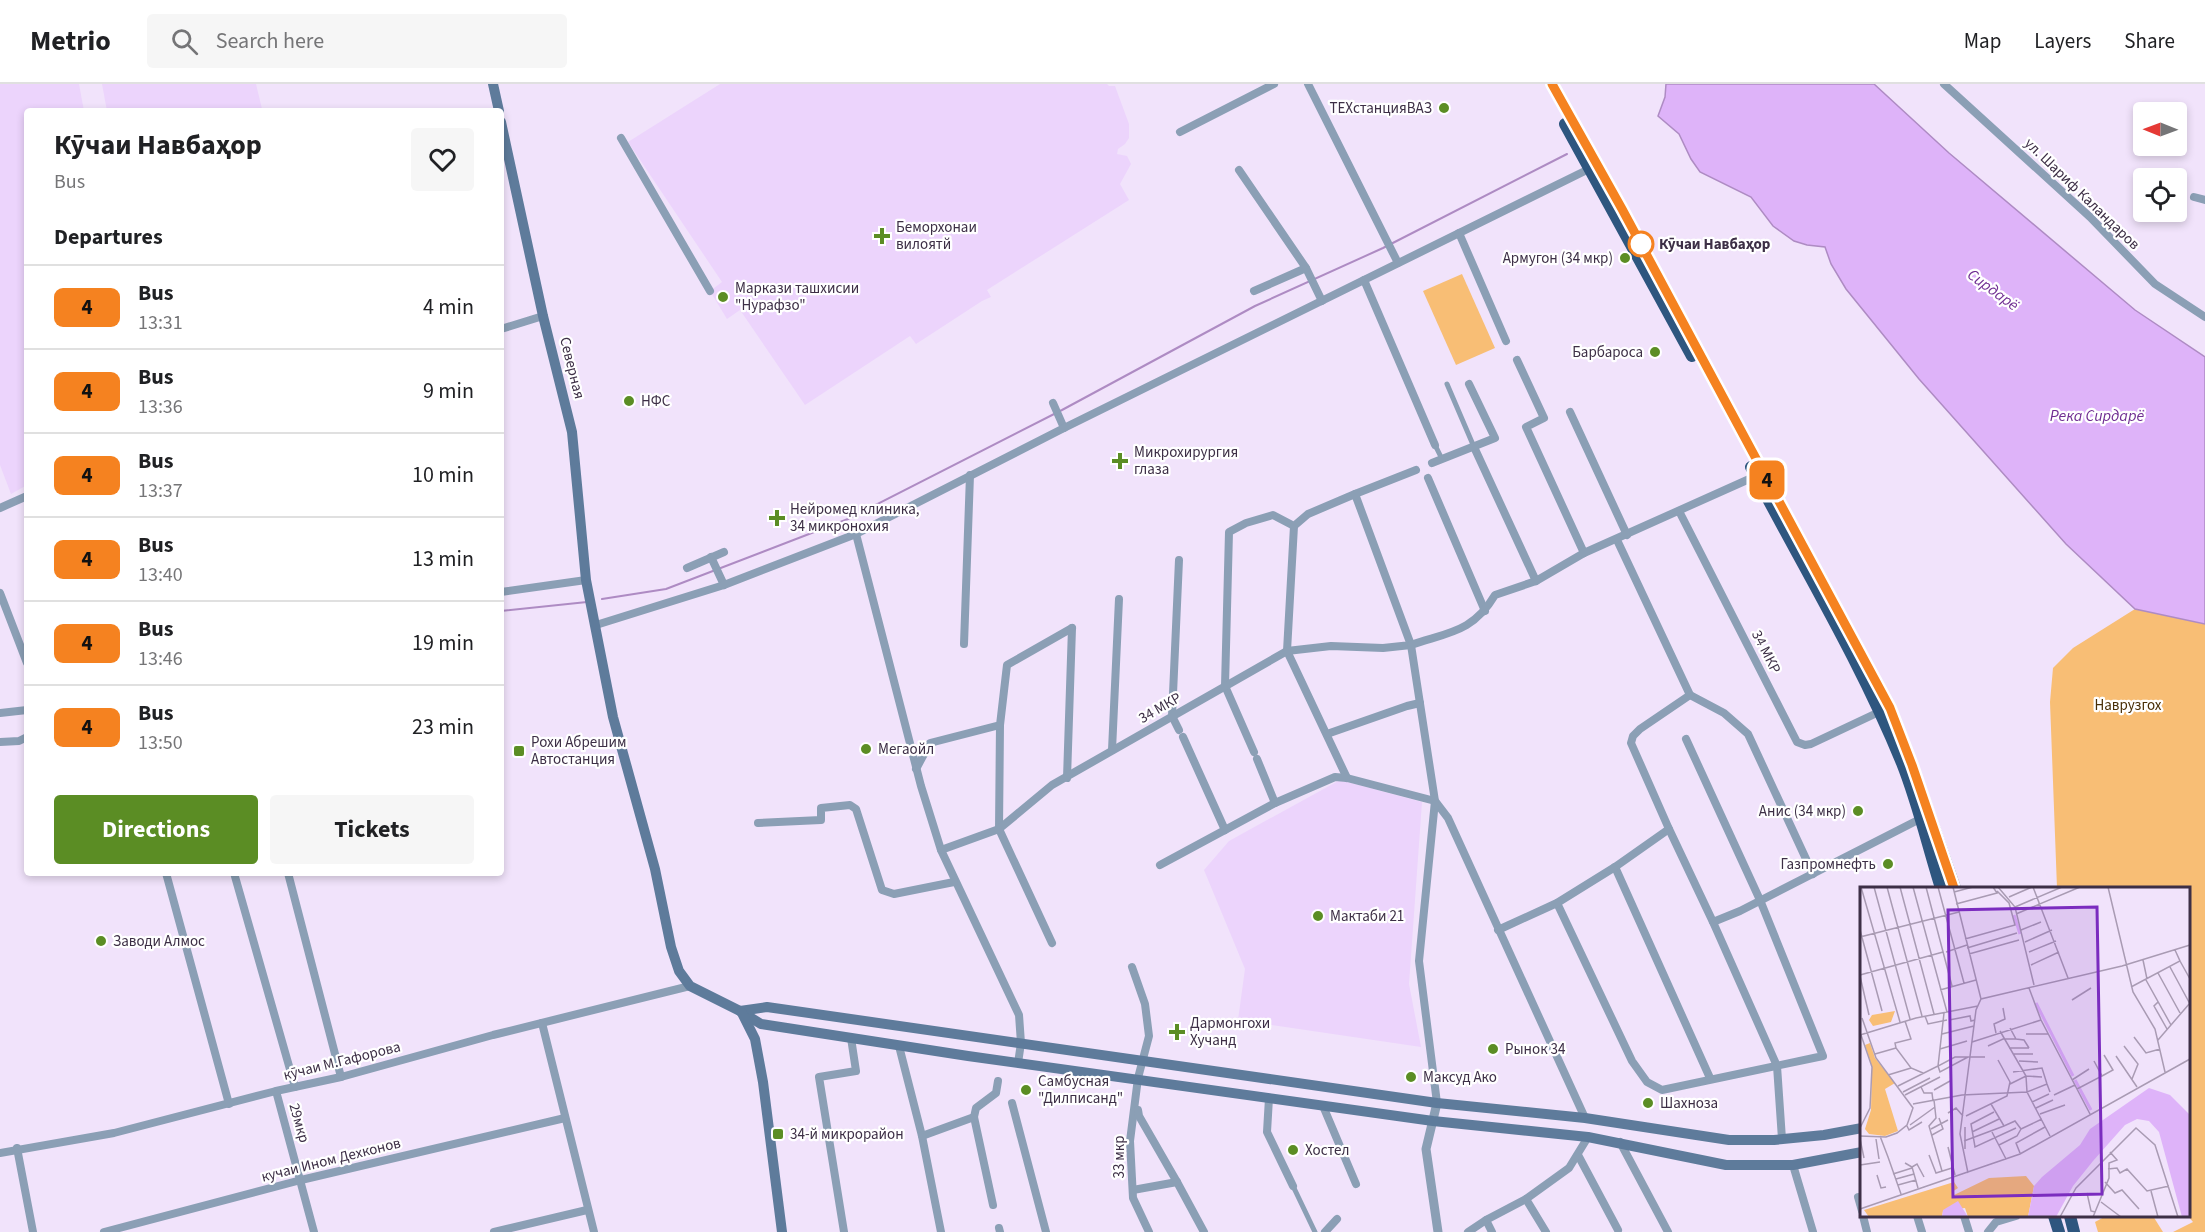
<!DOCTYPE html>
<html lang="en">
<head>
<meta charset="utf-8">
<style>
  body { margin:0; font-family:"Source Sans 3",sans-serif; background:#f6f6f6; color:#202124; height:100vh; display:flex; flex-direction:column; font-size:22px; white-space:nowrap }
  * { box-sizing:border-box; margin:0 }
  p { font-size:20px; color:#757577 }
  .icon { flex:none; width:33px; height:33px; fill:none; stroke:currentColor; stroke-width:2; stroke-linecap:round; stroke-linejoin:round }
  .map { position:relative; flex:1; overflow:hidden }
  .drawer { position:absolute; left:24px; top:24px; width:480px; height:768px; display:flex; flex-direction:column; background:#fff; border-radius:6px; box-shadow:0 3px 9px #0003 }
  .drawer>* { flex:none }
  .badge { padding:0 12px; border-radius:9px; font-size:21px; line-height:39px }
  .needle { width:39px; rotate:271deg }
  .fabs { position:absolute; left:2133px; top:18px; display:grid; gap:12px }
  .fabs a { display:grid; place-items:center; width:54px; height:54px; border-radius:6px; background:#fff; box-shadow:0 3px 9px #0003; font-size:30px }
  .map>.badge { position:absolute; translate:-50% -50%; box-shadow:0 0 0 3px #fff }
  h2 { padding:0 30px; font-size:22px; line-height:54px }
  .round { display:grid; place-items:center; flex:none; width:63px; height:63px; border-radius:6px; background:#f6f6f6 }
  .headline { display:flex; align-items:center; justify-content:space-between; height:102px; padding:0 30px }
  h1 { font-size:28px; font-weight:700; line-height:45px }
  .action { display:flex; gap:12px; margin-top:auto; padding:12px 30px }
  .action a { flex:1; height:69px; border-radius:6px; background:#5b8d24; color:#fff; font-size:24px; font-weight:700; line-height:69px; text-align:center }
  .action a+a { background:#f6f6f6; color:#202124 }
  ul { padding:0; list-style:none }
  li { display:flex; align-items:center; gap:18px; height:84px; padding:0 30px; border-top:2px solid #e0e0e0 }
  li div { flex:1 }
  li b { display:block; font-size:22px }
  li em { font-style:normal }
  li .badge { min-width:66px; font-weight:700; text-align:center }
  header { display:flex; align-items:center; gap:36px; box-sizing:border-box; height:84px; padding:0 30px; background:#fff; border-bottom:2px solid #e0e0e0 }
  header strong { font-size:28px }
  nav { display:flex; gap:33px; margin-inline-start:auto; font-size:21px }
  .search { width:420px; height:54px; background:#f6f6f6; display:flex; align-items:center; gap:15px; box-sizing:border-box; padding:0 21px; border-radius:6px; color:#757577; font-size:22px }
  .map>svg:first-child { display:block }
</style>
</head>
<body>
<header>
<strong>Metrio</strong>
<div class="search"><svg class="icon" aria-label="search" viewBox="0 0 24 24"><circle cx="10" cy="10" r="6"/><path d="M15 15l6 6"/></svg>Search here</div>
<nav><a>Map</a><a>Layers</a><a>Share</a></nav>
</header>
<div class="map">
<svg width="2205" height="1148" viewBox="0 0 2205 1148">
  <rect width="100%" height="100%" fill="#f1e3fb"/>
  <g fill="#ecd4fc">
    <polygon points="0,0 79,0 84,27 27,27 27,401 11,410 0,381"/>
    <polygon points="102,0 256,0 262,25 254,27 107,27"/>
    <polygon points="720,0 1107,0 1109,2 1115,2 1129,40 1129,54 1125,60 1118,65 1117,70 1127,72 1131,80 1120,100 1129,116 987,206 991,213 982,217 916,260 910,252 805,321 740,226 727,235 710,207 722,198 628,58"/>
    <polygon points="1340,696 1422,718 1409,900 1421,963 1238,936 1245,885 1204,786 1229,757"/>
  </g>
  <g fill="#f8be75">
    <polygon points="1462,190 1495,264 1456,281 1423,207"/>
    <polygon points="2135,525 2205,540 2205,1148 2173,1148 2193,1138 2188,1132 2188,804 2057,804 2050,618 2053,584 2073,564"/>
    <polygon points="2106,1132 2153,1132 2163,1148 2098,1148 2095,1138"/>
  </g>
  <polygon fill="#deb3f9" stroke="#ae8bc3" stroke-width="1.5" points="1666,0 1874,0 1949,69 2135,226 2205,273 2205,540 2135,525 2066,460 1919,295 1846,205 1831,180 1825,163 1807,161 1794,157 1773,142 1751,113 1700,88 1691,75 1679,50 1658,32 1665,13"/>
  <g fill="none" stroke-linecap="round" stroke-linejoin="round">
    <g stroke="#ae8bc3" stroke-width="2">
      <polyline points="602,515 666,505 848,435 1062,326 1255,222 1383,164 1567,70"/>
      <polyline points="501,527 587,518"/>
    </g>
    <g stroke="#8b9fb5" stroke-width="5">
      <polyline points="1447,300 1474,363"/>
      <polyline points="1435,361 1442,375"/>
      <polyline points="1293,1102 1315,1148"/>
    </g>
    <g stroke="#8b9fb5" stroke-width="8">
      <polyline points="1308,0 1398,179"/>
      <polyline points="1944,0 2090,133 2155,200 2205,233"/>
      <polyline points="1180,48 1274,0"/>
      <polyline points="621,54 710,207"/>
      <polyline points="1239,86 1306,184 1322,217"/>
      <polyline points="2194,113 2205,116"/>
      <polyline points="1459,149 1506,257"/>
      <polyline points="1364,196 1435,361"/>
      <polyline points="1254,207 1306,184"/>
      <polyline points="501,245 543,232"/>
      <polyline points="1517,276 1544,334 1526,343 1584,469"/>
      <polyline points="1053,319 1064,344"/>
      <polyline points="1570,328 1627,451"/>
      <polyline points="1474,363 1536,497"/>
      <polyline points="1432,379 1495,354 1469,300"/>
      <polyline points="1428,394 1485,527"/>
      <polyline points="0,424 27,412"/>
      <polyline points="1679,427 1797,658 1805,661 1811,660 1879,628"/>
      <polyline points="1294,442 1287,567 1347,694"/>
      <polyline points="856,450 921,702 941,766 1019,931 1021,959 1018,979"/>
      <polyline points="711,473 724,501"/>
      <polyline points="687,484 724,468"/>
      <polyline points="501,508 586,496"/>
      <polyline points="0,509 27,579"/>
      <polyline points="596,541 724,501 856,450 1064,344 1591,84"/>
      <polyline points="964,560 970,391"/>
      <polyline points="1690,611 1724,629 1748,650 1813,790"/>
      <polyline points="0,629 27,626"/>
      <polyline points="1000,641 999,745 1052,859"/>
      <polyline points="1179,646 1172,632 1179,476"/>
      <polyline points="1327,650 1407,622 1420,619"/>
      <polyline points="1183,653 1225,746"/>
      <polyline points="0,658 19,657 27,653"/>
      <polyline points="1112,666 1119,515"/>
      <polyline points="1254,668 1225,602 1229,448 1246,439 1273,431 1294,442 1308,430 1355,410"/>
      <polyline points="1257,675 1275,719"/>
      <polyline points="916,685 930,659 1000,641 1007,581 1072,544"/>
      <polyline points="1067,694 1072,544"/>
      <polyline points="758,739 821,736 821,724 850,721 856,725 882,806 894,810 954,798"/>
      <polyline points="1669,745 1713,838 1777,982 1782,1055"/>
      <polyline points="941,766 999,745 1052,701 1287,567 1331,562 1383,564 1411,561 1355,410 1416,386"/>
      <polyline points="1160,781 1275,719 1335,693 1347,694 1435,717 1448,734 1585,1034"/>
      <polyline points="1615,783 1710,994"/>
      <polyline points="166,789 229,1020"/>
      <polyline points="234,789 295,1003"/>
      <polyline points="288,789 341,993"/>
      <polyline points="1557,819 1632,977 1647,998 1662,1006 1823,972 1760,816 1686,655"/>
      <polyline points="1713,838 1740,827 1920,735"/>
      <polyline points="1498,846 1557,819 1615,783 1669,745 1631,659 1633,652 1640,645 1690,611 1617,456"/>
      <polyline points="1132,883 1145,920 1149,952 1138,994 1130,1057 1133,1114 1149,1148"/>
      <polyline points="542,939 594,1148"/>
      <polyline points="899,962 922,1052 941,1148"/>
      <polyline points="276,1007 314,1148"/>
      <polyline points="1269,1014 1267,1048 1293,1102"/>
      <polyline points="1012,1019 1046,1148"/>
      <path d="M1437,1019l-18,-142 16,-160 -24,-156c38,-13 62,-13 84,-50l41,-14 48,-28 172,-77"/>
      <polyline points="1323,1022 1356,1100"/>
      <polyline points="1138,1026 1139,1032 1177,1098 1204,1148"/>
      <polyline points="922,1052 974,1033"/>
      <polyline points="1620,1058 1668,1148"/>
      <polyline points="17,1064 33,1148"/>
      <polyline points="0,1069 114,1049 276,1007 341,993 493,951 690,902"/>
      <polyline points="1578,1071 1618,1146"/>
      <polyline points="1793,1081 1813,1148"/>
      <polyline points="1133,1106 1177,1098"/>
      <polyline points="1858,1113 1862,1127"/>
      <polyline points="993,1121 974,1033 976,1024 996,1009 998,997"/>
      <polyline points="1863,1132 1867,1148"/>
      <polyline points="1917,1132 1922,1148"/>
      <polyline points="1964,1132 1969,1148"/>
      <polyline points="1486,1136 1492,1148"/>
      <polyline points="999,1144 1000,1148"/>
      <polyline points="104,1148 301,1096 565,1034"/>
      <polyline points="494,1148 587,1126"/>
      <polyline points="844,1148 819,993 856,987 851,954"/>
      <polyline points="1325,1148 1337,1135"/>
      <polyline points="1468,1148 1486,1136 1526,1115"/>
      <polyline points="1546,1148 1526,1115 1569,1084 1588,1053"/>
      <polyline points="1988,1148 1996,1138 2016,1132"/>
    </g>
    <polyline stroke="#8b9fb5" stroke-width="9" points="1437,1019 1426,1065 1438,1148"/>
    <g stroke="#5e7b9b" stroke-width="10">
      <polyline points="493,0 499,27"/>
      <polyline points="501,38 543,232 572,348 586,496 613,633 655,785 671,863 679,887 690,902 740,927 761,940 774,942 968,972 1433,1037 1588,1053 1726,1081 1793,1081 1862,1068"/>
      <polyline points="740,927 767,923 1437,1019 1585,1034 1729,1056 1774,1056 1824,1051 1862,1044"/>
      <polyline points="742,929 755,955 763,998 782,1148"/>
    </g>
    <g stroke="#2e567f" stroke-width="12">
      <polyline points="1552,0 1622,125 1890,624 1912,681 1955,804"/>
      <polyline points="1565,40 1692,272"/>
      <path d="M1751,383c51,98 109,193 151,296 16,40 26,84 39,125"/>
      <polyline points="2054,1132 2059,1148"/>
      <polyline points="2070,1132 2074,1148"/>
    </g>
  </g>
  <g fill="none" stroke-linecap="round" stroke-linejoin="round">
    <g stroke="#fff" stroke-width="14">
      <polyline id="line" points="1552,0 1622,125 1890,624 1912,681 1954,804"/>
    </g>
    <use href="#line" stroke="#f58220" stroke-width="9"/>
  </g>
  <g fill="#5b8d24" stroke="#fff" stroke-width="2">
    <circle cx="1444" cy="24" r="6"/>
    <path d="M879 143h6v6h6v6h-6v6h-6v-6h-6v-6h6z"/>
    <circle cx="1625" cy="174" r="6"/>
    <circle cx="723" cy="213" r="6"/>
    <circle cx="1655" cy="268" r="6"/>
    <circle cx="629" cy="317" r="6"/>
    <path d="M1117 368h6v6h6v6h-6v6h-6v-6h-6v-6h6z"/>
    <path d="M774 425h6v6h6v6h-6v6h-6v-6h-6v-6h6z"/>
    <circle cx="866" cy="665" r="6"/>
    <rect x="513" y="661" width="12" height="12" rx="3"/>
    <circle cx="1858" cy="727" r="6"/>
    <circle cx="1888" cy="780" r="6"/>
    <circle cx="1318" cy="832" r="6"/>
    <circle cx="101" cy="857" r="6"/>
    <path d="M1174 939h6v6h6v6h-6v6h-6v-6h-6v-6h6z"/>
    <circle cx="1493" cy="965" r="6"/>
    <circle cx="1411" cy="993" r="6"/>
    <circle cx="1026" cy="1006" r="6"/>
    <circle cx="1648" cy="1019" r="6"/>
    <rect x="772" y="1044" width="12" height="12" rx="3"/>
    <circle cx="1293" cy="1066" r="6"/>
  </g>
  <circle fill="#fff" stroke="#f58220" stroke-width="3" cx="1641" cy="160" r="12"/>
  <g text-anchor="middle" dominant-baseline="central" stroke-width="4.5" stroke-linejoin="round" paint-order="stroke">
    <g font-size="15" fill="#3d2f46" stroke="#fff" text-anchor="start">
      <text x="1432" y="24" text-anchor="end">ТЕХстанцияВАЗ</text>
      <text x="896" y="143">Беморхонаи<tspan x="896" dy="17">вилоятй</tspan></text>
      <text x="1613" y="174" text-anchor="end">Армугон (34 мкр)</text>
      <text x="735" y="204">Маркази ташхисии<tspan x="735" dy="17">"Нурафзо"</tspan></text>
      <text x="1643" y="268" text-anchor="end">Барбароса</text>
      <text x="641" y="317">НФС</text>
      <text x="1134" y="368">Микрохирургия<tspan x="1134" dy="17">глаза</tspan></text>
      <text x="790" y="425">Нейромед клиника,<tspan x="790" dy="17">34 микронохия</tspan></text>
      <text x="531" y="658">Рохи Абрешим<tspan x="531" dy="17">Автостанция</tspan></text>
      <text x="878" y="665">Мегаойл</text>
      <text x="1846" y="727" text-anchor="end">Анис (34 мкр)</text>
      <text x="1876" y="780" text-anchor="end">Газпромнефть</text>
      <text x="1330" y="832">Мактаби 21</text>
      <text x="113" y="857">Заводи Алмос</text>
      <text x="1190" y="939">Дармонгохи<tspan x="1190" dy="17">Хучанд</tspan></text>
      <text x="1505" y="965">Рынок 34</text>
      <text x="1423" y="993">Максуд Ако</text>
      <text x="1038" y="997">Самбусная<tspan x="1038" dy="17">"Дилписанд"</tspan></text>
      <text x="1660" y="1019">Шахноза</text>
      <text x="790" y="1050">34-й микрорайон</text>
      <text x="1305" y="1066">Хостел</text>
    </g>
    <g font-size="15" fill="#3d2f46" stroke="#fff">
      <text transform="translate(2082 110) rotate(44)">ул. Шариф Каландаров</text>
      <text transform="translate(572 284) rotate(76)">Северная</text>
      <text transform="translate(1766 568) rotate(63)">34 МКР</text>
      <text transform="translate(1160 624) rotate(-30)">34 МКР</text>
      <text transform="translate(342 977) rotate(-14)">кӯчаи М.Гафорова</text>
      <text transform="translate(299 1039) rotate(74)">29мкр</text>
      <text transform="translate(1119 1073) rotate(-90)">33 мкр</text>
      <text transform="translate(331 1076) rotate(-14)">кучаи Ином Дехконов</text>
    </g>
    <g font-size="15" font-weight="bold" fill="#3d2f46" stroke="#fff" text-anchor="start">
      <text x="1659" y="160">Кӯчаи Навбаҳор</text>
    </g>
    <g font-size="15" fill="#492e06" stroke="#fff">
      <text x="2128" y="621">Наврузгох</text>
    </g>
    <g font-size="16" font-style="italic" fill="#702e92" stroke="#fff">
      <text transform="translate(1993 206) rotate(36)">Сирдарё</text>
      <text x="2097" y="332">Река Сирдарё</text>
    </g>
  </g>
  <g transform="translate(1860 803)">
    <rect width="330" height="330" fill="#f1e3fb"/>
    <path d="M35,124l-4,11 -18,4 -4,-6 3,-5zM10,156l5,15 20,25 -10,6 13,42 -13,5 -16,-2 -4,-5 6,-19 1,-43 -7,-22zM166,289l8,10 -6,31h-60l-3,-9 -22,3 -1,6h-73l-5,-7 90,-28 4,6 -6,4 2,3 35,-17z" fill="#f8be75"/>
    <path d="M289,201l21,7 20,20v102h-8l-23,-85 -10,-11 -12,-2 -12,6 -32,36 -20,25 -17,31h-28l6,-31 8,-9 38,-32 10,-16zM98,314l10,16h-26l1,-7z" fill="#deb3f9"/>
    <path fill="none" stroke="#deb3f9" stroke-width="3" d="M154,28l6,19M176,116l37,73M215,193l16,30"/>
    <path fill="none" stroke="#a99bb3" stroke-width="1.5" d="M1,0l39,135M14,0l36,132M27,0l35,129M40,0l34,127M53,0l34,125M66,0l26,99M78,0l26,96M93,0l28,112M138,0l17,20 19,78M173,0l35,91M248,0l25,105 22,37 10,43M94,5l19,-5M149,10l23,-10M96,17l41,-11 -4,-6M155,20l47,-20M156,27l64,-27M0,43l22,81M161,43l20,-8M0,50l99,-25M105,52l50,-14 -6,-22 -12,-12M165,55l27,-12M107,61l50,-15M86,65l21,-7M169,65l27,-11M109,67l50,-14M283,73l4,19M320,74l10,18M171,78l28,-13M310,80l20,37M298,86l22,40M0,88l83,-23M0,89l9,39M286,93l25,45M271,100l49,-26 -5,-11M169,101l12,32 49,94M80,103l36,-10M212,113l19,-12M298,115l-4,4 13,23M65,129l3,8 19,-4M89,133l21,-4 1,5 4,-1M45,134l6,18 -16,4 1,5 15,20 12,5M150,141l6,11 8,1 5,8M140,144l26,45 1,16 20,-8 3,8M136,146l-2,-9 11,-5 -2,-11M82,147l32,-8M166,147h22M0,148l56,-17 62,-12M274,150l12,16 14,-4M298,153l32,-37M112,155l69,-22M128,159l15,-7h13M264,159l14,18 -6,15M149,161h20M80,162l27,-8M15,167l21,-6M153,167h20M256,169l21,31M108,170l-28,15 -2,-6 17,-9h30M159,174l19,1M153,185l29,-4 5,16M28,188l23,-7M242,189l11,-6 -9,-15M212,193l17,-11M150,197l16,-8 16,1M38,199l40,-20 6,-53M61,200l3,6h8l1,8M217,202l25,-13 -8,-15M74,203l16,-9M43,205l27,-14M45,208l35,-18M194,208l21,-10M74,213l2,18 -7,8 13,45M172,215l17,-8M53,217l49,-9 65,-3 23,44M131,217l13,22 11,-5 6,8 21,-10M176,221l17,-8M134,225l-23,12 4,23 41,-19M88,226l8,-5 7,8M180,227l25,-9M106,229l41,-20 3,-14 -12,-22M50,238l25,-18M47,239l2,4 13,-8M105,240v22M0,241l10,-20 2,-41 -11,-32M71,242l17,-9M112,245l27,-13M132,245l14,27M72,248l11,-6 -4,-11M0,249l26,1 11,-4 10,-8 6,-17 -37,-50 -14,-40M20,249l8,21M0,252l4,19M16,252l3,20M104,254l40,-15M139,258l18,-9 4,-7M88,260l7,28M160,266l-4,-10 29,-16M69,268l7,18 16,-5M28,270l13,37M45,276l7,4 6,21M0,278l20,-3M52,280l5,-3 7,13M248,282l9,-1 3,5 7,-4 20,22 22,-5M108,286l-8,-39 16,-124 5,-11 141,-33 68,-21M33,287l19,-6M17,288l4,13 5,-1M36,292l18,-5M245,295l10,11 7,-3 17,19M38,298l18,-5M291,304l7,26M227,306l4,18 4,1M241,315l20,15M0,322l160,-55 170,-95M200,330l16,-29 60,-60 19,17 23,72M233,330l16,-39v-15l8,-3 -7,-8"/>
    <path fill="#7b2cbf" fill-opacity="0.15" stroke="#7b2cbf" stroke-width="3" d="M237,20l5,287 -149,3 -5,-287z"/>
    <rect width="330" height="330" fill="none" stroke="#3d2f46" stroke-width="3"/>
  </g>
</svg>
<div class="fabs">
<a><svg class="needle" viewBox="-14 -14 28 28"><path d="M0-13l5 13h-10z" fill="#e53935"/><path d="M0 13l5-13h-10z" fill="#757577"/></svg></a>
<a><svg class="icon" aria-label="locate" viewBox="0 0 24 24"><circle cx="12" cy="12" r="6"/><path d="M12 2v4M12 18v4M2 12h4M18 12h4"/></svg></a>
</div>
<b class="badge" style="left:1767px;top:396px;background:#f58220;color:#111">4</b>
<section class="drawer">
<div class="headline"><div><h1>Кӯчаи Навбаҳор</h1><p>Bus</p></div><a class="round"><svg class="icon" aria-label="heart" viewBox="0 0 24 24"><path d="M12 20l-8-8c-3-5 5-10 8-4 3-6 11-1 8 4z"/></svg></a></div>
<h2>Departures</h2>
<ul>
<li><span class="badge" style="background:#f58220;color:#111">4</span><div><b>Bus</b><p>13:31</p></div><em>4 min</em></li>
<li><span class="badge" style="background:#f58220;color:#111">4</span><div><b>Bus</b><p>13:36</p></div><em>9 min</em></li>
<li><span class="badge" style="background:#f58220;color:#111">4</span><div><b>Bus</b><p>13:37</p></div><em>10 min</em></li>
<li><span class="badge" style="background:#f58220;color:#111">4</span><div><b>Bus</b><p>13:40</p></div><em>13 min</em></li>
<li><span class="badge" style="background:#f58220;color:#111">4</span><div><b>Bus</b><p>13:46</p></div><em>19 min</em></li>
<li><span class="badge" style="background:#f58220;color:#111">4</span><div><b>Bus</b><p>13:50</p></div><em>23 min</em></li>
</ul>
<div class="action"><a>Directions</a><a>Tickets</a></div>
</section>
</div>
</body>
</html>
